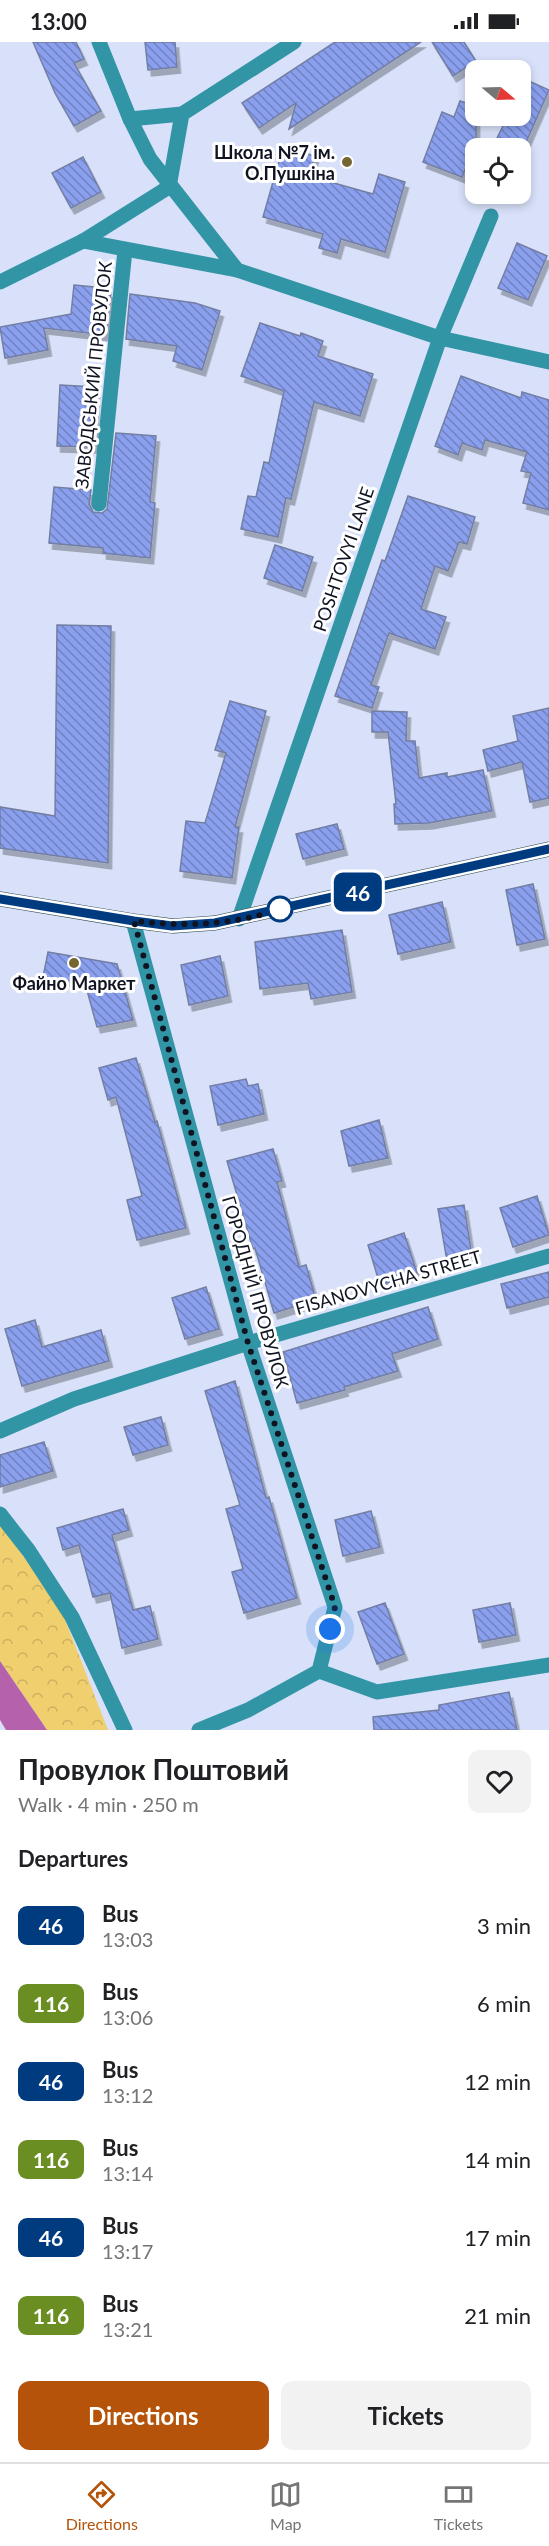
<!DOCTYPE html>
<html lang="en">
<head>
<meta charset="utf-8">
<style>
  body { margin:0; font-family:Lato,sans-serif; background:#f2f2f2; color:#202124; height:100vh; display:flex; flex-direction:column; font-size:22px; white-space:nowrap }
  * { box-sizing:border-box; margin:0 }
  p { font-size:20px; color:#757577 }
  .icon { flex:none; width:33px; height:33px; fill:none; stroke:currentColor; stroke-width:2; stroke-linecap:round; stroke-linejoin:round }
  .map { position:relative; height:1688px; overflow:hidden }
  .side { display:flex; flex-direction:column; background:#fff; flex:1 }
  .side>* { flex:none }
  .badge { padding:0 12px; border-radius:9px; font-size:21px; line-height:39px }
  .needle { width:39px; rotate:109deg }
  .fabs { position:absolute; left:465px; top:18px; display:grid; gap:12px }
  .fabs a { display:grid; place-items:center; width:66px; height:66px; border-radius:12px; background:#fff; box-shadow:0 3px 9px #0003; font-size:30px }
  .you { position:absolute; width:30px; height:30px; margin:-15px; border:4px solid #fff; border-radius:50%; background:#1a73e8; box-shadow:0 0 0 9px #1a73e833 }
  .map>.badge { position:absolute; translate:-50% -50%; box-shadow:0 0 0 3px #fff }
  h2 { padding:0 18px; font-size:22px; line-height:54px }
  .round { display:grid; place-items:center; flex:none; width:63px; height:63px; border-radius:12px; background:#f2f2f2 }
  .summary { display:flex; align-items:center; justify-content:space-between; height:102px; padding:0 18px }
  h1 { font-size:28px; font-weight:700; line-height:45px }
  .button { display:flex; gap:12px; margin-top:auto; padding:12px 18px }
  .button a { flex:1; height:69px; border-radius:12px; background:#b45309; color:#fff; font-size:24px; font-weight:700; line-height:69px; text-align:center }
  .button a+a { background:#f2f2f2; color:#202124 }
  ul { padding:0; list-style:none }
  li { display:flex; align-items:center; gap:18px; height:78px; padding:0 18px }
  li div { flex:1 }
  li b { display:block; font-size:22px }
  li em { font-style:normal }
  li .badge { min-width:66px; font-weight:700; text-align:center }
  .status { display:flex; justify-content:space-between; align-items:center; height:42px; padding:0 30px; background:#fff; direction:ltr }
  .status svg { height:16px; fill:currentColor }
  .dock { display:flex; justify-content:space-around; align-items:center; height:84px; border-top:2px solid #e0e0e0; background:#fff; font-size:16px; color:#757577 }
  .dock a { display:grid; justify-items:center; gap:3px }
  .dock .on { color:#b45309 }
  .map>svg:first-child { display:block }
</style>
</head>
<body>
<div class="status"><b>13:00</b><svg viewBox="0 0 49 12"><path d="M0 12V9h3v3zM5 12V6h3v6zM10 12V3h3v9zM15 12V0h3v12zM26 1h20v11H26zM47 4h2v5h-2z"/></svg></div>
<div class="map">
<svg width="549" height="1688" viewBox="0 0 549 1688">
  <defs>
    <pattern id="forest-crowns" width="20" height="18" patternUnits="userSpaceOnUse" patternTransform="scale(1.5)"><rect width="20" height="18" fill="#efcf6e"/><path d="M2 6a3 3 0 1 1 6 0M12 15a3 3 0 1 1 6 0" fill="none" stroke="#ccb15f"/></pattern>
    <pattern id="building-back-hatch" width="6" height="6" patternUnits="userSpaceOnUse" patternTransform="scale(1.5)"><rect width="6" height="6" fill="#8aa0ee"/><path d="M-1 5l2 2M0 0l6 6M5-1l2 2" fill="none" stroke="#6f81c0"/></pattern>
    <filter id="shadow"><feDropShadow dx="3.5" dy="6" stdDeviation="0" flood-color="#0004"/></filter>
  </defs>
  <rect width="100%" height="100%" fill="#d8e1f9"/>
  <polygon fill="url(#forest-crowns)" points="0,1483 59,1562 108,1688 47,1688 0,1619"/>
  <polygon fill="#b561ac" points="0,1619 47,1688 6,1688 0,1678"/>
  <g fill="url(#building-back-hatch)" stroke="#737ea3" stroke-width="1.5" filter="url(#shadow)">
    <polygon points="33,0 76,0 84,17 74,21 101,69 74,84 55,51"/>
    <polygon points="145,0 175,0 177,25 148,28"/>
    <polygon points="335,0 421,0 289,87 296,61 259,86 242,61"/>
    <polygon points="432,0 464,0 476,19 453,34"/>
    <polygon points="520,35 549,48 520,114 520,106 492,106 508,74 520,74"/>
    <polygon points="460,59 476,64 476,102 462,135 423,120 442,70 454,75"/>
    <polygon points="283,105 315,114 309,134 373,152 379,132 405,140 385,210 341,197 337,211 319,206 323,192 263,175"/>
    <polygon points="83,115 101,150 71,166 52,131"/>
    <polygon points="517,201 547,214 528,258 498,246"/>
    <polygon points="74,243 105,246 105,249 111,250 106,293 44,286 48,308 5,316 0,285 71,272"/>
    <polygon points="130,252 195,261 220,269 202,328 173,319 177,304 126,297"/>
    <polygon points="260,281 300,294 301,291 323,299 318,314 373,332 360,374 314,360 291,457 286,456 278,495 241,487 248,454 256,455 264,420 269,421 284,349 241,334"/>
    <polygon points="461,334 521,356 522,350 549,358 549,468 523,461 531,431 521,429 527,410 485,398 482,408 462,401 458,413 435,404"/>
    <polygon points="60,343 96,345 94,405 57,404"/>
    <polygon points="116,391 156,394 150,460 155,461 150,516 103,511 103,506 49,501 54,445 91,448 89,462 93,470 102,471 107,467"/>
    <polygon points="408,454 475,475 467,502 459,500 448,529 435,524 421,567 446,575 435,607 389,591 371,643 379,645 372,666 335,654 382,518 385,519"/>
    <polygon points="275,503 313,515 302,549 264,536"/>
    <polygon points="57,583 111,584 108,821 0,806 0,765 55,774"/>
    <polygon points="230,659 266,669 235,785 239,785 232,836 180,829 186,779 205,781 226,711 215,708"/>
    <polygon points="549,666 549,756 530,760 522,720 488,729 483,708 518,699 513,674"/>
    <polygon points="372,669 407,670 406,699 415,699 419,736 447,731 447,735 483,728 492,769 429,781 395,782 394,762 396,762 388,690 372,690"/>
    <polygon points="337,782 344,807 303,817 296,792"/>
    <polygon points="533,842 545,897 517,903 506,848"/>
    <polygon points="442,860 451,900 398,912 389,873"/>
    <polygon points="342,888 352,950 311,957 308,941 260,947 255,900"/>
    <polygon points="48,910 117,922 133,978 97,985 85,941 43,935"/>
    <polygon points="220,914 228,954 189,963 181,923"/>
    <polygon points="136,1016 155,1080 157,1079 186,1186 137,1198 127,1158 142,1154 116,1055 108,1058 99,1026"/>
    <polygon points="246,1037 248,1044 258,1042 264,1072 218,1083 210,1044"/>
    <polygon points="379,1078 388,1116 349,1124 341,1089"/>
    <polygon points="273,1107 282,1139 277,1140 299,1225 306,1223 316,1258 274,1271 255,1206 253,1207 227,1119"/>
    <polygon points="537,1154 549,1193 513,1205 500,1166"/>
    <polygon points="464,1163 472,1215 447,1219 438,1167"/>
    <polygon points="404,1191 417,1231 380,1243 368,1203"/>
    <polygon points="549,1230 549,1255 507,1266 501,1242"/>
    <polygon points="206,1245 219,1287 185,1297 172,1256"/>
    <polygon points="428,1265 438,1297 392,1312 398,1329 344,1345 345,1348 297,1361 283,1310"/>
    <polygon points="35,1278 42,1305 101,1288 109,1319 22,1344 5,1287"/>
    <polygon points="235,1339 266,1456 269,1455 297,1556 244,1571 232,1530 243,1527 226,1467 240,1463 205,1349"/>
    <polygon points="161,1375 168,1403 133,1413 124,1385"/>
    <polygon points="44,1400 53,1429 0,1445 0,1413"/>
    <polygon points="123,1467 129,1488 112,1493 133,1568 150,1564 158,1597 122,1606 110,1551 93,1555 79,1503 63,1508 57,1486"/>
    <polygon points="371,1469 380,1505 343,1514 335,1478"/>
    <polygon points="385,1561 404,1612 377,1622 358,1570"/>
    <polygon points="510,1561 516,1593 479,1600 473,1568"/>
    <polygon points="509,1650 517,1688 374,1688 373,1675 439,1668 439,1663"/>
  </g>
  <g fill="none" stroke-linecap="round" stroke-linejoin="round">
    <g stroke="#3295a6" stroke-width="15">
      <polyline points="99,0 130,77 150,117 237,228 440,296 549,320"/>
      <polyline points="130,77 182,72"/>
      <polyline points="83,199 237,228"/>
      <polyline points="0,240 83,199 169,145 182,72 294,0"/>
      <polyline points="99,462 125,208"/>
      <polyline points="239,877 440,296 491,174"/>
      <polyline points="133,879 248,1301 335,1565 319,1629"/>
      <polyline points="0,1389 74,1357 248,1301 549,1214"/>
      <polyline points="0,1472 29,1509 72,1575 125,1688"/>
      <polyline points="199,1688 248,1668 319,1629 377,1650 549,1623"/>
    </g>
    <polyline stroke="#274349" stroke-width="15" points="0,857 133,879 173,884 215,881 549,807"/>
  </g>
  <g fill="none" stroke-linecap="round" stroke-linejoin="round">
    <g stroke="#fff" stroke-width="14">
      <polyline id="line" points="0,857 134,879 172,884 215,881 549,807"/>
    </g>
    <use href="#line" stroke="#003b80" stroke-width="9"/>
    <path stroke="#101422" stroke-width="6" stroke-dasharray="0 10.8" d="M280,867c-46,16 -97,18 -146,12l114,422 87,264 -5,22"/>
  </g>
  <g fill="#756532" stroke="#fff" stroke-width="2">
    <circle cx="347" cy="120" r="6"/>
    <circle cx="74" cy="921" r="6"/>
  </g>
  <circle fill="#fff" stroke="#003b80" stroke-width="3" cx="280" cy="867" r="12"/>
  <g text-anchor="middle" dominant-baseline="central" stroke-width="6" stroke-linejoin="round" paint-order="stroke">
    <g font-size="18" font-weight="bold" fill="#101422" stroke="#fff" text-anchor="end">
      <text x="335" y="110">Школа №7 ім.<tspan x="335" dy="21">О.Пушкіна</tspan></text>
      <text x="74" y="941" text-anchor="middle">Файно Маркет</text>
    </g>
    <g font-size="18" fill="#101422" stroke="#fff">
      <text transform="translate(93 333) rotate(-84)">ЗАВОДСЬКИЙ ПРОВУЛОК</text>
      <text transform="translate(343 517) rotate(-71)">POSHTOVYI LANE</text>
      <text transform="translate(388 1240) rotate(-16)">FISANOVYCHA STREET</text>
      <text transform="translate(256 1250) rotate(74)">ГОРОДНІЙ ПРОВУЛОК</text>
    </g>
  </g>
</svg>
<div class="fabs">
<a><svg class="needle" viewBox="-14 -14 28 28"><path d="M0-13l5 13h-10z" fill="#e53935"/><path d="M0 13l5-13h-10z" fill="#757577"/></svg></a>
<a><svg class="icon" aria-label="locate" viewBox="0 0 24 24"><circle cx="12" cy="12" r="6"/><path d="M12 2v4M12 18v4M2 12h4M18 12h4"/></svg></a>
</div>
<div class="you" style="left:330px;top:1587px"></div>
<b class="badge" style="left:358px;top:850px;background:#003b80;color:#fff">46</b>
</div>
<section class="side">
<div class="summary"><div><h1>Провулок Поштовий</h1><p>Walk · 4 min · 250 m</p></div><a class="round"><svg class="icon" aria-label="heart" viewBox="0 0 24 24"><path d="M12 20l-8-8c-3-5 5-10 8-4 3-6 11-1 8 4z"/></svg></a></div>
<h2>Departures</h2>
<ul>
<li><span class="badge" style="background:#003b80;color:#fff">46</span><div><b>Bus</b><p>13:03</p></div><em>3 min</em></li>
<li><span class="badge" style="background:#6b8e23;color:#fff">116</span><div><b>Bus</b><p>13:06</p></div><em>6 min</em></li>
<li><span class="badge" style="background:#003b80;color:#fff">46</span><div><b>Bus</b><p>13:12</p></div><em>12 min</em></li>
<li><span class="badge" style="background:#6b8e23;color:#fff">116</span><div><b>Bus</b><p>13:14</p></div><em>14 min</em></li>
<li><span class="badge" style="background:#003b80;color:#fff">46</span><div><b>Bus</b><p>13:17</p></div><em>17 min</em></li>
<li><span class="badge" style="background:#6b8e23;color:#fff">116</span><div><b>Bus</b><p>13:21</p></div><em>21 min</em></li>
</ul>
<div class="button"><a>Directions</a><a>Tickets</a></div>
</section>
<nav class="dock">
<a class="on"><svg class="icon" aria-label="directions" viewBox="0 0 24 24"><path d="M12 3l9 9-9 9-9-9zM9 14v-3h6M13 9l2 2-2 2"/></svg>Directions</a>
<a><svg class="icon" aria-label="map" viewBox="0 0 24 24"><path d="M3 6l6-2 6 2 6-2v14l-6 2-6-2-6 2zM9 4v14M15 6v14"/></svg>Map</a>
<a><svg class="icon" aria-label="tickets" viewBox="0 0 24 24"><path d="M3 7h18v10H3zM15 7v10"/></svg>Tickets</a>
</nav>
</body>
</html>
